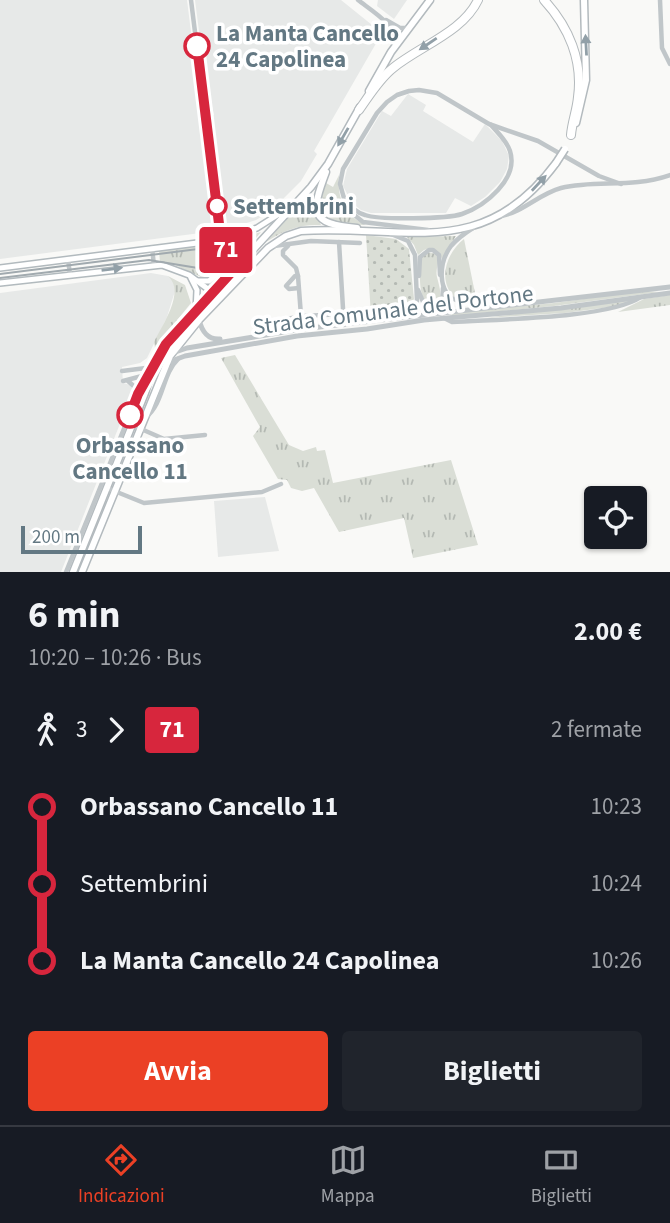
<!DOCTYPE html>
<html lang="it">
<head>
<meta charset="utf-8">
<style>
  body { margin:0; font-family:"Source Sans 3",sans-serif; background:#20242c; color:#f1f3f6; height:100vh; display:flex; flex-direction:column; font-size:26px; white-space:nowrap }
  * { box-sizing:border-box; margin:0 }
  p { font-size:23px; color:#9ea1a6 }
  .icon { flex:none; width:38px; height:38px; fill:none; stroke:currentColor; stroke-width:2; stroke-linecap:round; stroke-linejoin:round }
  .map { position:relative; height:572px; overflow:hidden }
  .drawer { display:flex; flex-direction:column; background:#171b24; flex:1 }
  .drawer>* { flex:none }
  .badge { padding:0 14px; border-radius:5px; font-size:24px; line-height:46px }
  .buttons { position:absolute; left:584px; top:486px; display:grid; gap:14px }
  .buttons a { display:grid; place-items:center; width:63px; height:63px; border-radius:7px; background:#171b24; box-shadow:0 2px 5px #0004; font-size:35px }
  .scale { position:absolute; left:21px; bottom:18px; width:121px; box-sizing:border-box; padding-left:7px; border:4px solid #637883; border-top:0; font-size:19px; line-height:24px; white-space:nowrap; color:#637883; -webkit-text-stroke:5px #fff; paint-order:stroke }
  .map>.badge { position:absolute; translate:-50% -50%; box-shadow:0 0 0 4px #fff }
  .legs { display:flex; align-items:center; gap:10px; height:77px; padding:0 28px; font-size:23px }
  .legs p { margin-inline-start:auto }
  .head { display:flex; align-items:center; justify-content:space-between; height:119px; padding:0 28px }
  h1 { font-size:38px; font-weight:700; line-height:52px }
  .action { display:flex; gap:14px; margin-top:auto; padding:14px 28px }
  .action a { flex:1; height:80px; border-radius:7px; background:#eb4025; color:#fff; font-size:28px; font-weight:700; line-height:80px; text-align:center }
  .action a+a { background:#20242c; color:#f1f3f6 }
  ul { padding:0 28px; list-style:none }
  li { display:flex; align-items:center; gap:24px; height:77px; font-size:26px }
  li i { display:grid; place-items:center; width:10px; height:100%; margin:0 9px; background:currentColor }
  li i::after { content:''; width:18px; height:18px; margin:-9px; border:5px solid; border-radius:50%; background:#171b24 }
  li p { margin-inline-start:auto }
  li:first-child i { background:linear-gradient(#0000 50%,currentColor 0) }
  li:last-child i { background:linear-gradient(currentColor 50%,#0000 0) }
  .dock { display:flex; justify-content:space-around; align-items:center; height:98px; border-top:2px solid #363941; background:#171b24; font-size:19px; color:#9ea1a6 }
  .dock a { display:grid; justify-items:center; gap:4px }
  .dock .active { color:#eb4025 }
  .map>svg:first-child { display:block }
</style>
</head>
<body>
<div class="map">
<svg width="670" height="572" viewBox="0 0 670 572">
  <defs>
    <pattern id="grass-tufts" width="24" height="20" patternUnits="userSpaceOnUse" patternTransform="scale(1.75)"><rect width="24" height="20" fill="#daded6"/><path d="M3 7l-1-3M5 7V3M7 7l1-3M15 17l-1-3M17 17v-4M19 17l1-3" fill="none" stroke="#b4b9b3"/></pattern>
    <pattern id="park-dots" width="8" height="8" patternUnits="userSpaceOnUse" patternTransform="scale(1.75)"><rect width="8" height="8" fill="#daded6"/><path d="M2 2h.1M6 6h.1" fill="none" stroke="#b4b9b3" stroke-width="1.8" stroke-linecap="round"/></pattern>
  </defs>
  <rect width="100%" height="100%" fill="#f9f9f7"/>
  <g fill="#e7e9e8">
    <polygon points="0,0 187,0 216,231 0,259"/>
    <polygon points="195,0 341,0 382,33 314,151 317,154 301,181 271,211 256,220 225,230 210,116 214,115 211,102 208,102"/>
    <polygon points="378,0 407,0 394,19 377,6"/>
    <polygon points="408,94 426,105 423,111 473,142 485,124 502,141 509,156 507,169 500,182 485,197 471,206 455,198 446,213 371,213 361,210 352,203 343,186 347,169 382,111 391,116"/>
    <polygon points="151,273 168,276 173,280 175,291 167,317 147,358 140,363 122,367 123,383 131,385 133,391 61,572 0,572 0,293"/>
    <polygon points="265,497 279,551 218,557 214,501"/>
  </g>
  <g fill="url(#grass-tufts)">
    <path d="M339,175c-2,23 5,40 27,50 -31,-1 -60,-2 -40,-42l7,4z"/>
    <path d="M310,194l4,2v14l7,15c-21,-1 -37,5 -55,17z"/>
    <polygon points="261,232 239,258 226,244 228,242"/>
    <polygon points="456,236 442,259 440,255 430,248 424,250 418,255 414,245 407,237"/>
    <path d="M464,239l12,59 -22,-1c-17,-18 -7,-45 10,-58z"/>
    <polygon points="211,245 220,250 223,259 217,270 205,279 175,265 160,262 159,251"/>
    <path d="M426,252l11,2c3,9 -2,15 0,23 3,12 7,23 -2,33 -19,-10 -15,-34 -14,-52z"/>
    <path d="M168,276l17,9 6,18 -36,45 -1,-6c8,-17 32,-50 14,-66z"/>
    <polygon points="642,291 660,292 554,306 452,316 452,313 554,303"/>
    <polygon points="670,295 670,305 618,312 644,299"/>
    <polygon points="633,300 625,305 565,313 484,318"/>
    <polygon points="235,355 289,445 303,451 316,447 317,451 325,450 333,483 451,460 478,545 413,558 404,518 339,532 314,488 302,491 291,488 287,480 278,479 253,436 260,427 221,358"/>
  </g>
  <polygon fill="url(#park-dots)" points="366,235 396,239 409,249 414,299 406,311 371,316"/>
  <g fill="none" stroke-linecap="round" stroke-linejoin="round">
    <g stroke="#b2babe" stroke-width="8">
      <g id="secondary">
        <polyline points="221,240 226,250 241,267 240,276"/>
        <polyline points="0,268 221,240 257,228 290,207"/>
        <polyline points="191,278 197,290 196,312"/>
        <path d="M198,281h11c10,-8 19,-18 17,-31"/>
        <polyline points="0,283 162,265 189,275 220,298"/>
      </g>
    </g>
    <g stroke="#b3babe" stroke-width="9">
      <g id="primary">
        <polyline points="369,91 391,52 430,0"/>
        <polyline points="576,123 586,80 584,0"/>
        <path d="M326,172c-15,40 -17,52 31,56"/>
        <polyline points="73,572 145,393 152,370 166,344 311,187 328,164 360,107"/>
        <path d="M82,572l88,-216 29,-36 69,-72 18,-12 15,-5c104,-7 181,32 255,-68"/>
      </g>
    </g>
    <g stroke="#b3b9bc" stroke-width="10">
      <g id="motorway">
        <path d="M544,0c25,27 39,61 34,97 -1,13 -6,25 -7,38"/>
        <path d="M359,110c10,-14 20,-31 34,-42 27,-22 70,-36 85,-68"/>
      </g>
    </g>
    <g stroke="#c0c6c9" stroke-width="4.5">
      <polyline points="191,0 221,240"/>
      <path d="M358,0c14,11 37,24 40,44"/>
      <polyline points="660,0 662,48 670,64"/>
      <polyline points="386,20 400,28 409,28"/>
      <path d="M345,198c5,8 11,15 20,17 14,5 82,4 97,-1 23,-8 57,-35 48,-63 -3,-10 -12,-18 -19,-26"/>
      <path d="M501,216c22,-4 38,-22 60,-28 37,-9 69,1 109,-13"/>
      <path d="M473,228c-8,5 -16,11 -22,18 -12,16 -15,47 7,55l52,2"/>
      <polyline points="428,230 363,222 347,209 340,184 343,169 377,113 387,102 397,95 409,91 419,90 437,93 489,124 538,141 599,176 621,184"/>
      <polyline points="391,234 408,241 415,255 417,301 412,310 400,316"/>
      <polyline points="339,242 344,325"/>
      <polyline points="274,246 311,241 360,243"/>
      <polyline points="288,246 283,251 283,255 296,268 298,276"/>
      <polyline points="152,248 154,265"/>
      <polyline points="68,259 70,275"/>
      <polyline points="419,276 420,257 429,250 433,250 439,255 440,275"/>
      <polyline points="299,288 289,289 286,286 295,276 298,276 302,329"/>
      <polyline points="418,290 424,304 436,313"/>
      <polyline points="434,314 442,306 443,288"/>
      <path d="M444,318l8,4c44,-3 156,-3 189,-25"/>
      <polyline points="264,335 262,323 304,316 363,313"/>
      <polyline points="122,371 146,368 163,374"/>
      <polyline points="123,381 142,376 166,363"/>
      <polyline points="128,381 137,389 138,394"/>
      <path d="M146,417c18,-14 16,-43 32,-58"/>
      <polyline points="132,425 164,439 205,435"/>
      <polyline points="107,488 144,503 262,492 281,484"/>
      <polyline points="66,572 138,394 146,382"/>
    </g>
    <g stroke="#c0c6c9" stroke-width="5">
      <path d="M199,320c3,11 8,20 21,19"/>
      <polyline points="173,351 179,331"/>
      <polyline points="158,358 187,348 302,329 670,287"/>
      <polyline points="166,363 185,356 297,336 367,329 424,320 561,308 670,293"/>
    </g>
    <use href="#secondary" stroke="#fff" stroke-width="5"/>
    <use href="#primary" stroke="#fff" stroke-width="6"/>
    <use href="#motorway" stroke="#fff" stroke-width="8"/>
    <polyline stroke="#a1aaaf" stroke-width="2" points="0,274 206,248 217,250 221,258 219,265 210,270 149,260 0,278"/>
    <g stroke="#b3babe" stroke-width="9" stroke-linecap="butt">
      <polyline id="primary-bridge" points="556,163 565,149"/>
    </g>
    <use href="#primary-bridge" stroke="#fff" stroke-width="6"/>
  </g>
  <defs><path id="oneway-solid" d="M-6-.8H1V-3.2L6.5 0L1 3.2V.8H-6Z" transform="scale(1.75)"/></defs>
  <g fill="#92a0a8">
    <use href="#oneway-solid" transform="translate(428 44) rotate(146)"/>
    <use href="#oneway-solid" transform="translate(586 45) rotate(-93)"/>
    <use href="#oneway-solid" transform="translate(343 137) rotate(120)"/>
    <use href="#oneway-solid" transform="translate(539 183) rotate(-47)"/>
    <use href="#oneway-solid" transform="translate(112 269) rotate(-7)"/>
  </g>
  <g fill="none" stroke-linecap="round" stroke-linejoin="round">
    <g stroke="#fff" stroke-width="16">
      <polyline id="line-1" points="130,415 138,394 166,344 239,264 226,250 221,240 197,46"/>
    </g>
    <use href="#line-1" stroke="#d7263d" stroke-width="10"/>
  </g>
  <g fill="#fff" stroke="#d7263d" stroke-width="3.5">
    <circle cx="197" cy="46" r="12"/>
    <circle cx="217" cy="206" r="9"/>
    <circle cx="130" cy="415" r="12"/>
  </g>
  <g text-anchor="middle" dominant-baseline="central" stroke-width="7" stroke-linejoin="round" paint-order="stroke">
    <g font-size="23" font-weight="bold" fill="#637883" stroke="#fff" text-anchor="start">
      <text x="216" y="33">La Manta Cancello<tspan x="216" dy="26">24 Capolinea</tspan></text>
      <text x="233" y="206">Settembrini</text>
      <text x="130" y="445" text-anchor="middle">Orbassano<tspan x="130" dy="26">Cancello 11</tspan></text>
    </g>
    <g font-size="23" fill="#637883" stroke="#fff">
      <text transform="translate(393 310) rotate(-7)">Strada Comunale del Portone</text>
    </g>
  </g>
</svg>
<div class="buttons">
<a><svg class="icon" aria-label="locate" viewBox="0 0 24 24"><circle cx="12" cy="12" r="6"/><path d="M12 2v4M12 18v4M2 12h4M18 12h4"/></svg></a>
</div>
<div class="scale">200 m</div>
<b class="badge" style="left:226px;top:250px;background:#d7263d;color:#fff">71</b>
</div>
<section class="drawer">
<div class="head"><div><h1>6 min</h1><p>10:20 – 10:26 · Bus</p></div><b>2.00 €</b></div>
<div class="legs"><svg class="icon" aria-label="walk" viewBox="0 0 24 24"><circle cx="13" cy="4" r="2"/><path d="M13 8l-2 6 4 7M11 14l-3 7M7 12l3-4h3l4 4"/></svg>3<svg class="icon" aria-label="forward" viewBox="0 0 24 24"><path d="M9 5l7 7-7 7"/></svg><b class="badge" style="background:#d7263d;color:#fff">71</b><p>2 fermate</p></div>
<ul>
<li><i style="color:#d7263d"></i><b>Orbassano Cancello 11</b><p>10:23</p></li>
<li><i style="color:#d7263d"></i><span>Settembrini</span><p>10:24</p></li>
<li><i style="color:#d7263d"></i><b>La Manta Cancello 24 Capolinea</b><p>10:26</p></li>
</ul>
<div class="action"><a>Avvia</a><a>Biglietti</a></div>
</section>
<nav class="dock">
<a class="active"><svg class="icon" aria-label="directions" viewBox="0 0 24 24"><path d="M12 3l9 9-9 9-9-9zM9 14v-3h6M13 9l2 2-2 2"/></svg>Indicazioni</a>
<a><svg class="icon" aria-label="map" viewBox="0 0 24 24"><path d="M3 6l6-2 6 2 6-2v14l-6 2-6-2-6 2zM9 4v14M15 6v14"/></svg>Mappa</a>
<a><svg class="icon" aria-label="tickets" viewBox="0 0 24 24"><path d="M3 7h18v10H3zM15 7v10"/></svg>Biglietti</a>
</nav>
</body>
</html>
